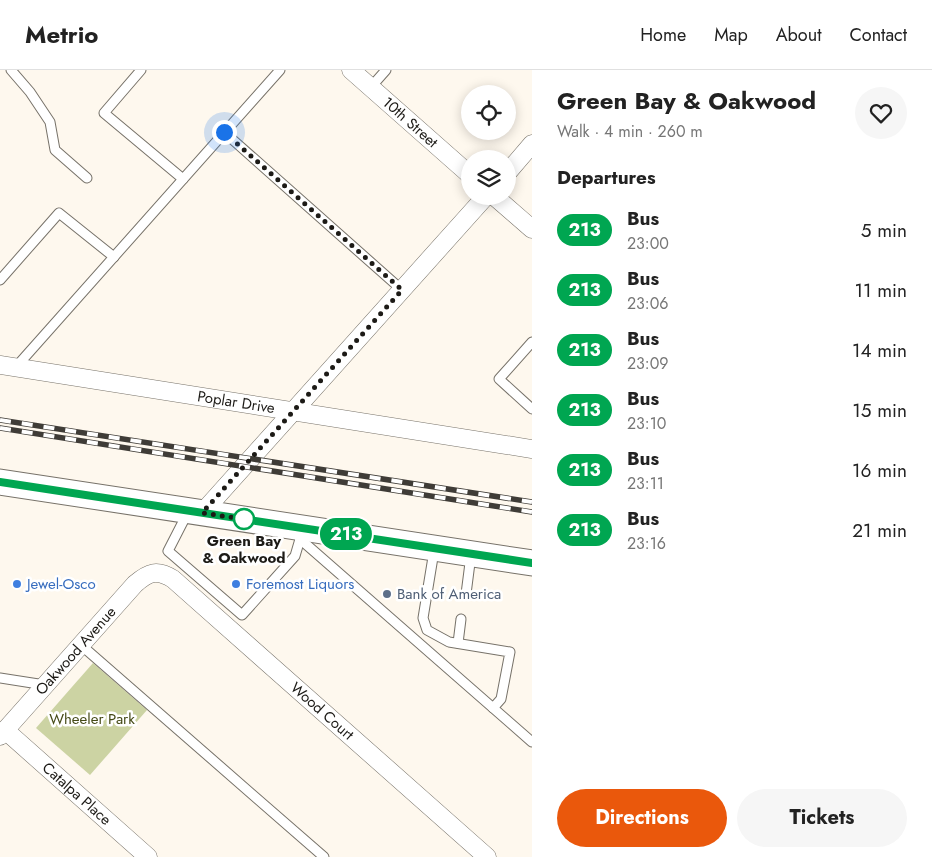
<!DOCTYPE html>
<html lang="en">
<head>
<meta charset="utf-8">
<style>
  body { margin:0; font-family:Jost,sans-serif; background:#f6f6f6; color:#222; height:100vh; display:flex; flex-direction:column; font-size:19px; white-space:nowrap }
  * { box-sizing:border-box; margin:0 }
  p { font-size:16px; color:#767676 }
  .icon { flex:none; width:28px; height:28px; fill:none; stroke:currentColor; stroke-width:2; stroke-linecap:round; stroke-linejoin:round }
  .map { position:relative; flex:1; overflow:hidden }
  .drawer { display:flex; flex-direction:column; background:#fff; width:400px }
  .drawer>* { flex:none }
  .badge { padding:0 10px; border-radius:16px; font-size:18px; line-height:32px }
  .buttons { position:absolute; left:461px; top:15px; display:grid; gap:10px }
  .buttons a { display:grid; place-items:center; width:55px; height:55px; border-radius:50%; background:#fff; box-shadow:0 2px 12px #0003; font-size:25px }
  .you { position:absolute; width:25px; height:25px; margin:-12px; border:4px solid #fff; border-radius:50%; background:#1a73e8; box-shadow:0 0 0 8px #1a73e833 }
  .map>.badge { position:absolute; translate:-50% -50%; box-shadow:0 0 0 2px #fff }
  h2 { padding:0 25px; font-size:19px; line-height:45px }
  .round { display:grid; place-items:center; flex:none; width:52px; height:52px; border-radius:26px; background:#f6f6f6 }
  .overview { display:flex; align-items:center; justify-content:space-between; height:85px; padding:0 25px }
  h1 { font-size:24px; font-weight:700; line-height:38px }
  .primary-button { display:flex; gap:10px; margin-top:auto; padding:10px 25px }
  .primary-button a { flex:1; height:58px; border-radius:30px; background:#ea580c; color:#fff; font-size:20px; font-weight:700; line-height:58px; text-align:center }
  .primary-button a+a { background:#f6f6f6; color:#222 }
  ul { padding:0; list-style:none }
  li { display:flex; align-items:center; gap:15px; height:60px; padding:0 25px }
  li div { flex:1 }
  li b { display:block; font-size:19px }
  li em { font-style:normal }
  li .badge { min-width:55px; font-weight:700; text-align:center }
  header { display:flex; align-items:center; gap:30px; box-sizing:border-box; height:70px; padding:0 25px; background:#fff; border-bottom:1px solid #e0e0e0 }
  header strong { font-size:24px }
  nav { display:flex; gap:28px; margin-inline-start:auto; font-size:18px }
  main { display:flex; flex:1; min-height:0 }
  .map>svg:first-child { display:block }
</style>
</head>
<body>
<header>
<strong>Metrio</strong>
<nav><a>Home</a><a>Map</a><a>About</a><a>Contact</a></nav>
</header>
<main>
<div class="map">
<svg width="532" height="787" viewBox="0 0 532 787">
  <rect width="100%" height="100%" fill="#fef8ee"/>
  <polygon fill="#ccd3a3" points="93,593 147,640 90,705 36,658"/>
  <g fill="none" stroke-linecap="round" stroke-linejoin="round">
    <g stroke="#777269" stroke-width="11">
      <g id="service">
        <polyline points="11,0 30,22 50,52 55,80 87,108"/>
        <polyline points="141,0 104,43 183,109"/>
        <polyline points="371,17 386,0"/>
        <polyline points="224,62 402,220"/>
        <polyline points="0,210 59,143 114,187"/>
        <polyline points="532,272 499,309 532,339"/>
        <polyline points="16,297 280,0"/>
        <polyline points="188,442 168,481 242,545 295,486 300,469"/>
        <polyline points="297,462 300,469 532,672"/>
        <polyline points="434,481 423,548 427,560 449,572 510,582 501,629 493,638"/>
        <polyline points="466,524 471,485"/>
        <polyline points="458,573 461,549"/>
        <polyline points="81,575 324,787"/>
        <polyline points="0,608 45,615"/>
      </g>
    </g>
    <g stroke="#777269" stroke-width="19">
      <g id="minor">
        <path id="s1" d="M351,0l119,105"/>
        <polyline points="508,102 532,74"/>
        <polyline points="494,126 532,159"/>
        <path id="s2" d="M0,295l532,84"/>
        <polyline points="202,443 486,126"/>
        <path id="s3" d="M5,660l143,127"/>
        <path id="s4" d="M0,666l135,-152c14,-12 22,-15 38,-5l314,278"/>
      </g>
    </g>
    <g stroke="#777269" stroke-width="27">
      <polyline id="secondary" points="0,412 532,493"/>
    </g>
    <use href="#service" stroke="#fff" stroke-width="9"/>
    <use href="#minor" stroke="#fff" stroke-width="18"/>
    <use href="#secondary" stroke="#fff" stroke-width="25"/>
    <g stroke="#3f3c37" stroke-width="5.5">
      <g id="rail">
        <polyline points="0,350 532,432"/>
        <polyline points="0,358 532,442"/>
      </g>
    </g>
    <use href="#rail" stroke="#fff" stroke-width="4" stroke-dasharray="11" stroke-linecap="butt"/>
  </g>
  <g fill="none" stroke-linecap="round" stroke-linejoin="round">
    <g stroke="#fff" stroke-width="11">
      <polyline id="line" points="0,412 532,493"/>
    </g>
    <use href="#line" stroke="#00a651" stroke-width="8"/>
    <polyline stroke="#1c1a16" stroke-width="5" stroke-dasharray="0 9" points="224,62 402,220 202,443 244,449"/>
  </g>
  <circle fill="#fff" stroke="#00a651" stroke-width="2.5" cx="244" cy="449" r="10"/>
  <g fill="#3f7fe0" stroke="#fff" stroke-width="2">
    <circle cx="17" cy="514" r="5"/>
    <circle cx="236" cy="514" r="5"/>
  </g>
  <circle fill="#5c6f8a" stroke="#fff" stroke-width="2" cx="387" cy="524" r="5"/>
  <g text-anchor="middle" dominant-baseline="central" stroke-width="5" stroke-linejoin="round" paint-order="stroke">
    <g font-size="15" fill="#1c1a16" stroke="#fff">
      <text stroke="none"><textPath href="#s1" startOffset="79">10th Street</textPath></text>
      <text stroke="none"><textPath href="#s2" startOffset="239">Poplar Drive</textPath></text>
      <text stroke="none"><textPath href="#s4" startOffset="114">Oakwood Avenue</textPath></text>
      <text stroke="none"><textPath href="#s4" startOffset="445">Wood Court</textPath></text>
      <text stroke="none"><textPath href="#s3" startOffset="96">Catalpa Place</textPath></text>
    </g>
    <g font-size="15" font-weight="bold" fill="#1c1a16" stroke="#fff">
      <text x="244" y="471">Green Bay<tspan x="244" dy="17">&amp; Oakwood</tspan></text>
    </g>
    <g font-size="15" fill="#366cbe" stroke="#fff" text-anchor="start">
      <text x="27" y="514">Jewel-Osco</text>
      <text x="246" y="514">Foremost Liquors</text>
    </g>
    <g font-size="15" fill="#4e5e75" stroke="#fff" text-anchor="start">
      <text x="397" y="524">Bank of America</text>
    </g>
    <g font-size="15" fill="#454a17" stroke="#fff">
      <text x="92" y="649">Wheeler Park</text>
    </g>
  </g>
</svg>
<div class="buttons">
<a><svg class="icon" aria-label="locate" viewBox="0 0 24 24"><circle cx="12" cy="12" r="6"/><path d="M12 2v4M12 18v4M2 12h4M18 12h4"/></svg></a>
<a><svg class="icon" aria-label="layers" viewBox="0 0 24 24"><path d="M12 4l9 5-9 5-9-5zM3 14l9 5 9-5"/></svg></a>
</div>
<div class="you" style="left:224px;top:62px"></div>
<b class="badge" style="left:346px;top:464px;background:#00a651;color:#fff">213</b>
</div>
<section class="drawer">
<div class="overview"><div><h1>Green Bay &amp; Oakwood</h1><p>Walk · 4 min · 260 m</p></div><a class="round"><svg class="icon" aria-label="heart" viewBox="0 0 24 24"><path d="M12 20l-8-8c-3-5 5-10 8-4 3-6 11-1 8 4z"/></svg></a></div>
<h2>Departures</h2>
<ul>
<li><span class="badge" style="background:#00a651;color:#fff">213</span><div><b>Bus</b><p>23:00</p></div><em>5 min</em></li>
<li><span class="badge" style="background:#00a651;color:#fff">213</span><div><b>Bus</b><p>23:06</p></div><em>11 min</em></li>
<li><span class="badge" style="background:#00a651;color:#fff">213</span><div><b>Bus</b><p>23:09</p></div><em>14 min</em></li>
<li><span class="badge" style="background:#00a651;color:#fff">213</span><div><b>Bus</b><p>23:10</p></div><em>15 min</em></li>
<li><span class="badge" style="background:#00a651;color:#fff">213</span><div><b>Bus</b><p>23:11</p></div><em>16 min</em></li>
<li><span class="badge" style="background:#00a651;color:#fff">213</span><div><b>Bus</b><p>23:16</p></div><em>21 min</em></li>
</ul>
<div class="primary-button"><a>Directions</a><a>Tickets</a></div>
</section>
</main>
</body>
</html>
